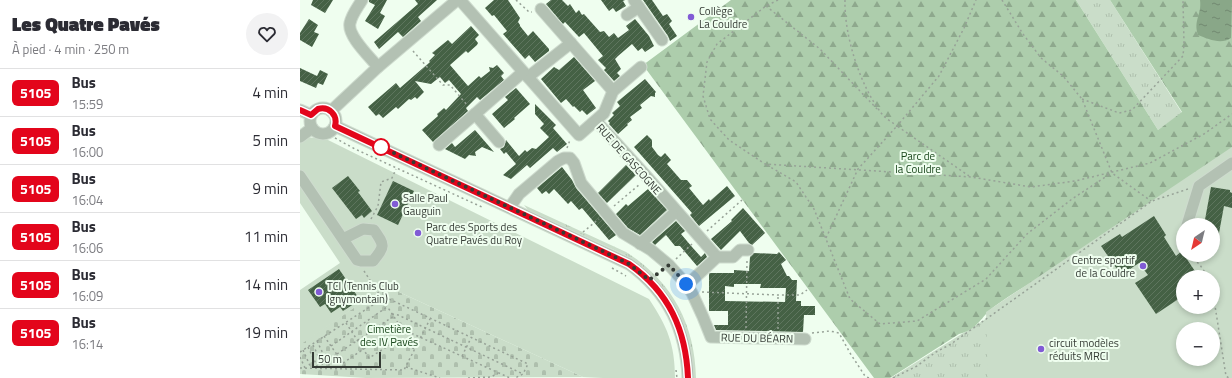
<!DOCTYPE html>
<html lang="fr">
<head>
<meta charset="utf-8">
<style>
  body { margin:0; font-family:"Titillium Web",sans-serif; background:#f2f2f3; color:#2b2b33; height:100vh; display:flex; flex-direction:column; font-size:15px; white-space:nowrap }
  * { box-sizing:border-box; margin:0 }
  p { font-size:13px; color:#7c7c81 }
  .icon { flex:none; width:22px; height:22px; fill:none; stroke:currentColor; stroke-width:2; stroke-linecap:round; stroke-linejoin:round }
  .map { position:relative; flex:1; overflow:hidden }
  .drawer { display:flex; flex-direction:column; background:#fff; width:300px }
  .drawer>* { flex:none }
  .badge { padding:0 8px; border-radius:6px; font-size:14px; line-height:26px }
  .needle { width:26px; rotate:215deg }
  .fabs { position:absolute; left:876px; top:218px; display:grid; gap:8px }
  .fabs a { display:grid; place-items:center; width:44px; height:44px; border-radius:50%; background:#fff; box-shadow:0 2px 6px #0003; font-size:20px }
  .scale { position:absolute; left:12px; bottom:10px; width:69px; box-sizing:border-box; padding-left:4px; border:2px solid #353b35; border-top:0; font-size:11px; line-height:14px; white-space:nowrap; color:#353b35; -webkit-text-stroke:3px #effeef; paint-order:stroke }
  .you { position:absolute; width:20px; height:20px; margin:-10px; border:3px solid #fff; border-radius:50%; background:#1a73e8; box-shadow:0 0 0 6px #1a73e833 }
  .map>.badge { position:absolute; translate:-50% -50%; box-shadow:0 0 0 2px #fff }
  .round { display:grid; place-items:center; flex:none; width:42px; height:42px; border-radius:21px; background:#f2f2f3 }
  .head { display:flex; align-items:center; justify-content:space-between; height:68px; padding:0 12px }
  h1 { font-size:19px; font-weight:800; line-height:30px }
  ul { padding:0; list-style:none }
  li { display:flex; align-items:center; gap:12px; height:48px; padding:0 12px; border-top:1px solid #e1e1e2 }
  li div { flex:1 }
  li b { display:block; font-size:15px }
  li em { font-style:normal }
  li .badge { min-width:44px; font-weight:700; text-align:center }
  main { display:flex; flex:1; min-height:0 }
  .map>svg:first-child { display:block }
</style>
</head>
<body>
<main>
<section class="drawer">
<div class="head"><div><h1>Les Quatre Pavés</h1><p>À pied · 4 min · 250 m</p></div><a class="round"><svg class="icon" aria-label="heart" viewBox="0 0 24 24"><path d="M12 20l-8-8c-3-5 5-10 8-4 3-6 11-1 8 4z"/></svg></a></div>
<ul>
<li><span class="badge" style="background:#e3051b;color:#fff">5105</span><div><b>Bus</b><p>15:59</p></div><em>4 min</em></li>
<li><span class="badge" style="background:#e3051b;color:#fff">5105</span><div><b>Bus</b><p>16:00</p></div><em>5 min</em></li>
<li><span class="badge" style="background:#e3051b;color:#fff">5105</span><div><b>Bus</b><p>16:04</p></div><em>9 min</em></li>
<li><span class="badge" style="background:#e3051b;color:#fff">5105</span><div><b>Bus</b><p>16:06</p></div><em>11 min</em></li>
<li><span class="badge" style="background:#e3051b;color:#fff">5105</span><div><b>Bus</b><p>16:09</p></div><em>14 min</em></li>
<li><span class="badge" style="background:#e3051b;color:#fff">5105</span><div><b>Bus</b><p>16:14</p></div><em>19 min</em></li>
</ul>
</section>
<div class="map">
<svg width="932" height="378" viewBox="0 0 932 378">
  <defs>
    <pattern id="grass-tufts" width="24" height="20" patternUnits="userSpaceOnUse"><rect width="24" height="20" fill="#caddc9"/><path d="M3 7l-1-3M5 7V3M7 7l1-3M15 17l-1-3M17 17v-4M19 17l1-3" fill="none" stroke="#aebfad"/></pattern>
    <pattern id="forest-firs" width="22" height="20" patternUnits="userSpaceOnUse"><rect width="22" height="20" fill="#adcdac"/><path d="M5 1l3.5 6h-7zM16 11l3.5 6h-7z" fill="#8ea88d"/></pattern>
    <pattern id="cemetery-stones" width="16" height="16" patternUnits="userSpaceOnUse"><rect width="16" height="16" fill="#caddc9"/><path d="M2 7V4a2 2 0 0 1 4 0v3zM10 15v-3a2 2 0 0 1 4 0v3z" fill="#aebfad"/></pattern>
    <pattern id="water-ripples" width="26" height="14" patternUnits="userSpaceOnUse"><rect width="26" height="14" fill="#89a788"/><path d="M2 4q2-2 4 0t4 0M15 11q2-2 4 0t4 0" fill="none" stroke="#718970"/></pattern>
    <pattern id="building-hatch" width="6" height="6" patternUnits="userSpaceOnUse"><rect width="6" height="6" fill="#456145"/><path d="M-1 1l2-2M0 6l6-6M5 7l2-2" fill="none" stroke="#5e755e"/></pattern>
  </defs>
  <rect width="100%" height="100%" fill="#effeef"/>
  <g fill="url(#grass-tufts)">
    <polygon points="776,0 810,0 882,113 858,130"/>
    <path d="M224,205l102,47c46,29 69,72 70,126h-3l-2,-28 -7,-24 -7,-16 -9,-15 -23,-25 -20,-15 -97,-45z"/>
    <polygon points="796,244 712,378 591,378 684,320"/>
  </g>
  <path fill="url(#forest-firs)" d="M431,0h345l82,130 24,-18 -72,-112h122v150l-178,121c-21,10 -40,21 -59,35 -15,11 -16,23 -36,28l-69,44h-16l-231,-313z"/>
  <polygon fill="url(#cemetery-stones)" points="86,286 283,377 66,378 0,374 0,344"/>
  <g fill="#caddc9" fill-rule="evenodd">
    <path d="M5,137l21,2 323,160c18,27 26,45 26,79h-72l-20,-1 -197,-91 -86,59v-55l40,-27 -40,-60v-61z"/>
    <path d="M932,147v231h-244l-2,-66zM883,225h30v30h-30zM883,277h30v30h-30zM883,329h30v30h-30z"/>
  </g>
  <path fill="url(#water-ripples)" d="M900,0h32l-1,38c-10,7 -23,1 -33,-3 -5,-15 4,-20 2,-35z"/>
  <g fill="url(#building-hatch)" fill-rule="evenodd">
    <polygon points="13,0 33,0 25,13 11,5"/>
    <polygon points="69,0 87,0 80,13 85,16 78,29 65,21 75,5 69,2"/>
    <polygon points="115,0 137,0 118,17 121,21 103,37 98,32 79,49 74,42 118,4"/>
    <polygon points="194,0 208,0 220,18 218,22 220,25 220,26 228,36 233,31 249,49 249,51 235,62 229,55 225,59 203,34 207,31 194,15 192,16 185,8"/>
    <polygon points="251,0 262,0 268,6 270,4 276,13 279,10 282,15 284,14 300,32 304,31 309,37 314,33 318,38 329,30 326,26 335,19 349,36 354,46 345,52 342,48 338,51 332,44 318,56 315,59 321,69 317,73 320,76 314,81 304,70 306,68 298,60 303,56 284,33 279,37 265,22 263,24 246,4"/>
    <polygon points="301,0 325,0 323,1 326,6 316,12 313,8 309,11"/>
    <polygon points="343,0 352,0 363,16 367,14 372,21 369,24 377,36 370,41 368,36"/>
    <polygon points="9,19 18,25 14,32 19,34 12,47 0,40 0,33"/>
    <polygon points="171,26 179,35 175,39 178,43 177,45 168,53 166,51 150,65 168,86 179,76 181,78 190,71 189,67 193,68 197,65 204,73 201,76 204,80 180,100 177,97 166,108 168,111 133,142 122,130 138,116 137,114 144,108 146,110 161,94 149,80 145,83 140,77 131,84 115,81 124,92 117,99 115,97 111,100 109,99 98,109 96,107 83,118 79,114 76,116 68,107 96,83 100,88 130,62 129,61 135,55 132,53 148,40 152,44"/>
    <polygon points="274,57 295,81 283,90 296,108 287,115 282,110 280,112 274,106 273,107 266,99 261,103 241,79 254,67 259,70"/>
    <polygon points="0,68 17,76 20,70 28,74 23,85 18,83 16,88 0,81"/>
    <polygon points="345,79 356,92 355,93 355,97 351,96 340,105 342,108 330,117 332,120 327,124 328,125 318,134 309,124 310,123 308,121 314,115 312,113 320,106 317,102"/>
    <polygon points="216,88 230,104 214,118 215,119 204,128 192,114 208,100 205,97"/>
    <polygon points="235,104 256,125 253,128 267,144 257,152 253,148 230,168 227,165 211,179 203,175 216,164 206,152 204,154 200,149 204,147 206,140 219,156 225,150 227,152 232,148 236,149 249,137 240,128 244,124 235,114"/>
    <polygon points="175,130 194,152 182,147 175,152 176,156 169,155 165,159 145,149 152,143 155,147"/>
    <polygon points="347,135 352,140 352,147 358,155 361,157 365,153 371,160 367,164 381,180 387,180 392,186 389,188 403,205 409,199 410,201 427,186 435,196 399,226 390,215 392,213 334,147"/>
    <polygon points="326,165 336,175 307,203 298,193"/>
    <polygon points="262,167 272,180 276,188 316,235 309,240 282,208 279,210 271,201 268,204 254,189 249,194 246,191 242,194 237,188"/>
    <polygon points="48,176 60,191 58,192 72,211 64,218 62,215 56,219 32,188"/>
    <polygon points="93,181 114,191 98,225 77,215"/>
    <polygon points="911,187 930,190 930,192 932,193 932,208 924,206 917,244 913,243 913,225 904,225"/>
    <polygon points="348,189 367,210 340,235 328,228 316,214 326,204 328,206"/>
    <polygon points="443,208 465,233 452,245 449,243 440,231 421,250 411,239 432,221 431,220"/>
    <polygon points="854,216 866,235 864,237 876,256 882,251 883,255 884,255 899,277 883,277 883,296 856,314 835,283 848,275 839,263 821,275 801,246 820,234 822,237"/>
    <polygon points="376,221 385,231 381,234 392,247 401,257 405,253 407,257 397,266 380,246 375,246 366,235 355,245 352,242"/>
    <path d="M479,252l7,8 -5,4 6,12h2l3,4h5l-1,21h5v5h14v9h-11l-1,17 -87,-2 -2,-5h14v-14h-19v-37l1,-1h24v-3l15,1 1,-14 4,-4 23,1zM434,284h27l-1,4h26l-1,14 -60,-1v-15l9,1z"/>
    <polygon points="39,269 60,300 43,311 40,307 31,313 25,304 20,307 8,290"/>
  </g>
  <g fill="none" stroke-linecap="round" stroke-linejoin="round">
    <g stroke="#cedbce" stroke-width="13">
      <g id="minor">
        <path d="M62,0c-4,7 -10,14 -12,23 -3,13 20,34 28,44"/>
        <polyline points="160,0 279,135 304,113 313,91 341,67"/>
        <polyline points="334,0 362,40"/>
        <polyline points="241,9 313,91"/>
        <polyline points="327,15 339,7"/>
        <polyline points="228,77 271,43"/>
        <circle cx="23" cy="121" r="13"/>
        <polyline points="0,110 11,115"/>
        <polyline points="31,111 78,67 157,0"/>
        <polyline points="296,121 347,177 417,257"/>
        <path d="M35,126l294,138c40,29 57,66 59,114"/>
        <polyline points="0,137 12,128"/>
        <polyline points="199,142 175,114 223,72"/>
        <polyline points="139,145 175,114"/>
        <path d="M0,176l57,84 4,1h12c12,-15 12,-15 1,-31l-11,-1 -20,10"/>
        <polyline points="210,207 219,194 258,161 264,158 270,158 274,163 281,183 323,233 351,250 369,265 387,285 392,293 403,317 411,337 505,339"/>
        <polyline points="887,225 899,186 932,163"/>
        <polyline points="882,243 883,240"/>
        <polyline points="340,244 372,215"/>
        <polyline points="387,285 417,257 433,257 440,250 448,250"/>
      </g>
    </g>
    <g stroke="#97a297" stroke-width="1.5" stroke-dasharray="2 3" stroke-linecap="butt">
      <polyline points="216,0 229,12 232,12"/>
      <polyline points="478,0 466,6 417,44 407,62 403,96 410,119 429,140 465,164 671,177 731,187 775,181 850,163 904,134 932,114"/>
      <path d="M545,0c-1,35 15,86 37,114 4,5 10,8 15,12l42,-50 25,-48 12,-28"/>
      <polyline points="702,0 723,34 741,58 763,76 782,99 812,173 851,201"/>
      <polyline points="466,6 520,49 579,111"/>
      <polyline points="113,51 143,85 150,85 168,106"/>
      <polyline points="782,99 819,113 832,110 883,56 884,44 883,0"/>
      <polyline points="35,138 55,149 184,208"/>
      <polyline points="267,148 270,140"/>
      <polyline points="467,165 496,182 514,209 550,299 580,324 617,321 686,279 727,234 772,199 810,174"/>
      <polyline points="314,206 340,184"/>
      <polyline points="71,219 78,206 81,182 92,178 96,169"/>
      <polyline points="407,231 442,200"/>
      <polyline points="283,232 299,219"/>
      <polyline points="526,238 558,169 597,126 669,176"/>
      <polyline points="890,255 900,265 908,277"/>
      <polyline points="376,259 392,244"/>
      <polyline points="312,268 326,276"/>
      <polyline points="64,271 102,329 210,378"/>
      <polyline points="402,292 478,295 500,295 507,290"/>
      <polyline points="913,293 926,376 929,378"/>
      <polyline points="92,314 98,315 223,374"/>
      <polyline points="46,323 69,358 101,338 106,345 115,349"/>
      <polyline points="446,328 447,260"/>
      <polyline points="478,329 478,295"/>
      <polyline points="512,333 530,331 539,333 550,353 565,376 569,378"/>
      <polyline points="24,336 47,369"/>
      <polyline points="17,341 30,368"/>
      <polyline points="13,345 24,368"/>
      <polyline points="31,346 87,307"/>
      <polyline points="8,347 18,368"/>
      <polyline points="3,350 11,368"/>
      <polyline points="0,352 82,299 87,298 228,364 223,374 215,378"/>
      <polyline points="37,354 94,316"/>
      <polyline points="162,356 171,338"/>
      <polyline points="0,357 5,368"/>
      <polyline points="43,363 99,325"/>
      <polyline points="106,367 140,378"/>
      <polyline points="0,368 104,370 130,319"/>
      <polyline points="376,370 377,378"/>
      <polyline points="168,378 191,377 198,373"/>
      <polyline points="593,378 617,366 636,352 651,344 852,201 888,189"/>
    </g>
    <use href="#minor" stroke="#b3c1b3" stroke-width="11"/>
  </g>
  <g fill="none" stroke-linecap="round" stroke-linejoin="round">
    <g stroke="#fff" stroke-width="9">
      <path id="line" d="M0,110l11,5 7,-6c11,-3 20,6 17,17l294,138c40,28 57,66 59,114"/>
    </g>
    <use href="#line" stroke="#e3051b" stroke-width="6"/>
    <polyline stroke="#353b35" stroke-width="4" stroke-dasharray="0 7.2" points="81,147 313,256 329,264 349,280 369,265 386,284"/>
  </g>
  <g fill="#815bd5" stroke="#effeef" stroke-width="1.5">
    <circle cx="391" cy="17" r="4"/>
    <circle cx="95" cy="204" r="4"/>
    <circle cx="118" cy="233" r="4"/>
    <circle cx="843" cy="266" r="4"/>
    <circle cx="19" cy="292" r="4"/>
    <circle cx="741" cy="349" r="4"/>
  </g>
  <circle fill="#fff" stroke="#e3051b" stroke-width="2" cx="81" cy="147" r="8"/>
  <g text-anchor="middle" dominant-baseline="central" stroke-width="4" stroke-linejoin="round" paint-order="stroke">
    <g font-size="11" fill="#353b35" stroke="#effeef" text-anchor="start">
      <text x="399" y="11">Collège<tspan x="399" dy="13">La Couldre</tspan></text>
      <text x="103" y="198">Salle Paul<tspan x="103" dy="13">Gauguin</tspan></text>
      <text x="126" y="227">Parc des Sports des<tspan x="126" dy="13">Quatre Pavés du Roy</tspan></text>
      <text x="835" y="260" text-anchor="end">Centre sportif<tspan x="835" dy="13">de la Couldre</tspan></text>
      <text x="27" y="286">TCI (Tennis Club<tspan x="27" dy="13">Ignymontain)</tspan></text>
      <text x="749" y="343">circuit modèles<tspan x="749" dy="13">réduits MRCI</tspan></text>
    </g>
    <g font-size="11" fill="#18451a" stroke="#effeef">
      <text x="618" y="156">Parc de<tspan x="618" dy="13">la Couldre</tspan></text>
      <text x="89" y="329">Cimetière<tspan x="89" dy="13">des IV Pavés</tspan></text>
    </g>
    <g font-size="11" fill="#353b35" stroke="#effeef">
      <text transform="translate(329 159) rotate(48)">RUE DE GASCOGNE</text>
      <text transform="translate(457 338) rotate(1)">RUE DU BÉARN</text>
    </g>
  </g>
</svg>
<div class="fabs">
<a><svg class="needle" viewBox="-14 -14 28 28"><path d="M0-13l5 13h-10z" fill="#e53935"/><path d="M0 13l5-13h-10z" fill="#7c7c81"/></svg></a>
<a>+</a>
<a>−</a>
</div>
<div class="scale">50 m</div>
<div class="you" style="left:386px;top:284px"></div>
</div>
</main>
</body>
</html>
